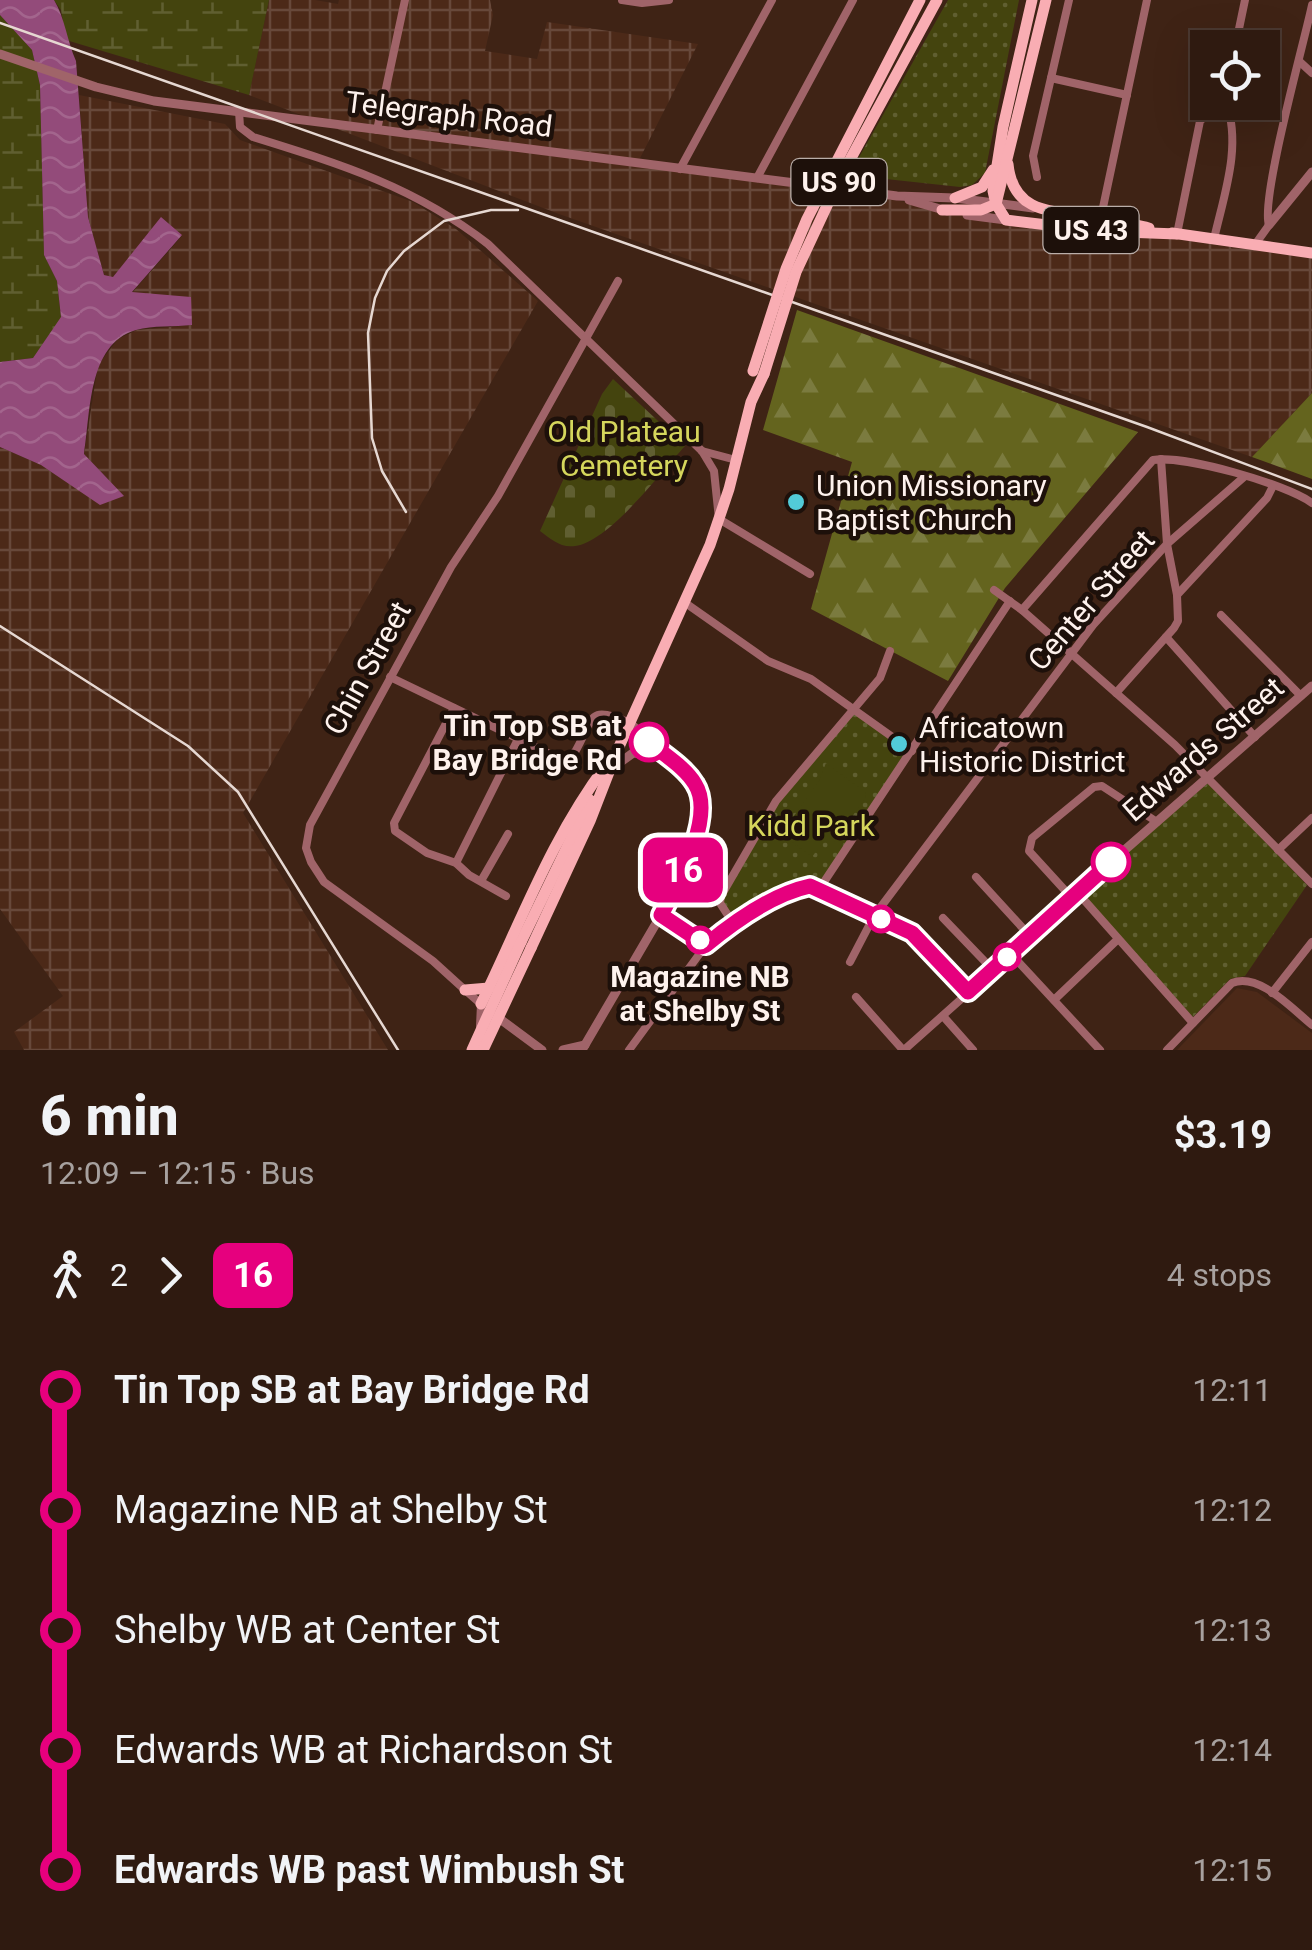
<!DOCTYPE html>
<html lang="en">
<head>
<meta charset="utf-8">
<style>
  body { margin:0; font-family:Roboto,sans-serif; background:#372319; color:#f1f3f6; height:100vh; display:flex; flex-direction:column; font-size:38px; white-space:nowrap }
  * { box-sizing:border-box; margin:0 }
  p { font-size:32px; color:#a7a19f }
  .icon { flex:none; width:55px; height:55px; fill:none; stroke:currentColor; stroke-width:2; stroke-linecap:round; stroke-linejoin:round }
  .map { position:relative; height:1050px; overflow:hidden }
  .sheet { display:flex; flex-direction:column; background:#2f1a10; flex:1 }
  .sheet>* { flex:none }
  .badge { padding:0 20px; border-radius:15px; font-size:35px; line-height:65px }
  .controls { position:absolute; left:1190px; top:30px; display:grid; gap:20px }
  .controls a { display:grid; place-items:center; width:90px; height:90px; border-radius:0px; background:#2f1a10; box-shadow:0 10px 40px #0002,0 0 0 2px #4a3830; font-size:50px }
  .map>.badge { position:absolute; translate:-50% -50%; box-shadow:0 0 0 5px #fff }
  .legs { display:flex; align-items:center; gap:15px; height:110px; padding:0 40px; font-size:32px }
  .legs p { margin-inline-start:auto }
  .head { display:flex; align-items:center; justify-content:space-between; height:170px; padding:0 40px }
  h1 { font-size:55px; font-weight:800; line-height:75px }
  ul { padding:0 40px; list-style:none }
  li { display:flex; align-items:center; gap:35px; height:120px; font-size:38px }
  li i { display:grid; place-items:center; width:15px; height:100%; margin:0 12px; background:currentColor }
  li i::after { content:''; width:25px; height:25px; margin:-12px; border:8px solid; border-radius:50%; background:#2f1a10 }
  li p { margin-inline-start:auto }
  li:first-child i { background:linear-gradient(#0000 50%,currentColor 0) }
  li:last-child i { background:linear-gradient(currentColor 50%,#0000 0) }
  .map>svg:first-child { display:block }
</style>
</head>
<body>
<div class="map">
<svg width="1312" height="1050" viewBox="0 0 1312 1050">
  <defs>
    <pattern id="industrial-grid" width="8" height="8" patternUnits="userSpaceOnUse" patternTransform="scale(2.5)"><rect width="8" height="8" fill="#4c2918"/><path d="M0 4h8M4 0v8" fill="none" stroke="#67483a"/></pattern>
    <pattern id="grass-dots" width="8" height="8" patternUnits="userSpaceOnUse" patternTransform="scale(2.5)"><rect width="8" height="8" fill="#44440e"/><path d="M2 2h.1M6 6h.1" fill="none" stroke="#605f31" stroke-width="1.8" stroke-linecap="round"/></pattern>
    <pattern id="forest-firs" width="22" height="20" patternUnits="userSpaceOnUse" patternTransform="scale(2.5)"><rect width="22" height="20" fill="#64641e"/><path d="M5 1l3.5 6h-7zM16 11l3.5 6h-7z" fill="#7b7b3f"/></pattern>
    <pattern id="wetland-marsh" width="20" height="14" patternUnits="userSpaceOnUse" patternTransform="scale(2.5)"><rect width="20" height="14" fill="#44440e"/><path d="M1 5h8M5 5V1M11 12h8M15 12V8" fill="none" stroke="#605f31"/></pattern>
    <pattern id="cemetery-stones" width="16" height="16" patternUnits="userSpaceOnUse" patternTransform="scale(2.5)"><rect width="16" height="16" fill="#44440e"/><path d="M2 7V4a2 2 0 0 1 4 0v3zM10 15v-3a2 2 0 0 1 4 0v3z" fill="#605f31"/></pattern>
    <pattern id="water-waves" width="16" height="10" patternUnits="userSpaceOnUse" patternTransform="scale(2.5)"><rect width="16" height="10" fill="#934b7a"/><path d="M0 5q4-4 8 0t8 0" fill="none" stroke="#a3658d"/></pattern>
  </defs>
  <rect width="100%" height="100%" fill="#3f2315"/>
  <polygon fill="#4c2918" points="1237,988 1257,992 1312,1033 1312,1050 1177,1050"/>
  <g fill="url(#industrial-grid)">
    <polygon points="269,0 315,0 338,4 339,0 490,0 493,15 485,51 537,59 547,22 698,44 636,166 1312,256 1312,393 1252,457 559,214 249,95"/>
    <polygon points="79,95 225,124 240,140 413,202 456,229 538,301 243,813 388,1050 24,1050 14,1032 63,996 0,909 0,447 41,465 100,504 123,496 84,454 98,365 118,339 137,330 192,325 132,293 182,236 162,218 113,278 104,275 88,217"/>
  </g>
  <g fill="url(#grass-dots)">
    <polygon points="948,0 1019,0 985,173 972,185 960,187 849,175"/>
    <polygon points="854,711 912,751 820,888 810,886 733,923 721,896 776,801"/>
    <polygon points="1208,783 1307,885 1245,976 1230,979 1193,1017 1081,893"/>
  </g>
  <g fill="url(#forest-firs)">
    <polygon points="797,310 1138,432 1005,588 948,681 811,609 852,462 763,430"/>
    <polygon points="1312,393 1312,479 1252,457"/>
  </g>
  <g fill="url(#wetland-marsh)">
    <polygon points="54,0 269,0 249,95 66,40 61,10"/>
    <polygon points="0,15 32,50 40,85 44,255 57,281 61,318 33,358 0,362"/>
  </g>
  <path fill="url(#cemetery-stones)" d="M613,379l72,67c-24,26 -76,96 -110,100 -15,2 -24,-7 -35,-15l62,-137z"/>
  <polygon fill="#44440e" points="826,763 865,792 866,797 834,842 828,835 812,857 781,834 819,781"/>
  <path fill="url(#water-waves)" d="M0,0h54c11,18 13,41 22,61l12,156 16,58 9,2 48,-60 21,18 -50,57 59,5 1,28c-18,2 -39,0 -56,5 -49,14 -45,84 -52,124l40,42 -24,9 -59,-40 -41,-18v-85l33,-4 28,-41 -4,-36 -13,-26 -4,-170 -8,-35 -32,-35z"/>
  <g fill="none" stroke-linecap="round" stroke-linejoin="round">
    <g stroke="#a06469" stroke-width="8">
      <polyline points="622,0 642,3 669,0"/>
      <polyline points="1235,48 1245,0"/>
      <polyline points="1300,62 1312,73"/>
      <polyline points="1051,78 1127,95"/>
      <path d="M239,111l1,16 13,10c87,27 162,50 235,107l214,207 12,20 5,48 91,55"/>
      <polyline points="377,130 405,0"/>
      <polyline points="680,169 772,0"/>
      <polyline points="1037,177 1033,156 1069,0"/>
      <polyline points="757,178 853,0"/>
      <polyline points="1098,231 1147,0"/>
      <polyline points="1177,234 1200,121 1222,102"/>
      <path d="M1214,239c10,-44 28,-93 12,-137"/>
      <path d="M1254,246l15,-21c-9,-25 35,-182 43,-220"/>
      <polyline points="702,451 736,460"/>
      <polyline points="1161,459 1167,544 1177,595"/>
      <polyline points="994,590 1022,610 1175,745 1312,884"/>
      <polyline points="684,602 768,661 811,679 912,751"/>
      <path d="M1022,610l131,-150c32,-5 133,24 159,43"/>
      <polyline points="1221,615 1301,696"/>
      <polyline points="1166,637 1255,737"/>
      <path d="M390,677l162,78 16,2 7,-5c19,-32 11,-49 55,-29"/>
      <polyline points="1116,693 1174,628 1178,621 1177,595 1267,498 1273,486"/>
      <polyline points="454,708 394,823 395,831 427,853 456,863 469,875 506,896"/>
      <polyline points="1278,850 1312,818"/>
      <polyline points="456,863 518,739"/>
      <polyline points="976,877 1030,936"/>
      <polyline points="481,881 508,834"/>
      <polyline points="820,888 1010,601"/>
      <polyline points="1077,892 1193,1023"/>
      <polyline points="1071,897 1029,851 1032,838 1094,787 1102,786 1157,822"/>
      <polyline points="943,918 993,970"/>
      <polyline points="733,923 720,903 721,896 776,801 880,678 890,651"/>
      <polyline points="1011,954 1100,1050"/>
      <polyline points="850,962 874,916 1093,625 1167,544 1244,477"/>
      <polyline points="1272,993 1312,942"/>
      <polyline points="856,997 903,1050"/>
      <polyline points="1054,1000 1117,940"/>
      <polyline points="943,1016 973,1050"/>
      <polyline points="480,1026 481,1004 465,990 433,961 324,882 311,862 306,848 310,825 451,567 498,496 618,281"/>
      <polyline points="629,1050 706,945"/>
      <polyline points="904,1050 968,993"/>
      <path d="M1167,1050l65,-67c27,-11 60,26 80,42"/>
    </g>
    <g stroke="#a06469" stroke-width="9">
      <polyline points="0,54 96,87 154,101 897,196 955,198 1033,208"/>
      <polyline points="909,200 947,211"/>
      <polyline points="967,215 1006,220"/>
      <polyline points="1269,225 1312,172"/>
      <polyline points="611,769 633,753 659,754"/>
      <path d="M661,915l45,30c20,-17 81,-60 107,-59 9,1 94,44 103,51 19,16 35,37 52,56l103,-96 241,-211"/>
      <polyline points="496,1016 542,1050"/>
      <polyline points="563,1050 585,1045"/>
      <polyline points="582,1050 661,915 680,875 701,821 701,796 697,786 630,723"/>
    </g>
    <g stroke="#f9adb3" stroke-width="11">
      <polyline points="1032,0 1003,127 993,191 996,204 1006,220 1098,231 1177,234"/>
      <path d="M1008,164c5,51 46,47 86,52 18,3 37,8 55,12"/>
      <polyline points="955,198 982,187 993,170"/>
      <polyline points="942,210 981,210 996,204 1046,0"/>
      <polyline points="1172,233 1312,253"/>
      <polyline points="521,942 590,800"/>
      <polyline points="531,948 590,821 618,749 710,545 729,489 751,402 764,374"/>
      <polyline points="465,990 489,988"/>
      <path d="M481,1004c40,-82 70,-166 126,-240"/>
    </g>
    <g stroke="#e6d8d2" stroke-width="2.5">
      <polyline points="0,23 1147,427 1312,489"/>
      <polyline points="406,512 382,471 372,438 368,333 375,298 387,271 404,251 444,221 491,210 518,210"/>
      <polyline points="0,626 188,746 238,792 398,1050"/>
    </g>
    <g stroke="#f9adb3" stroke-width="11">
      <polyline points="753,371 786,269 807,219 920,0"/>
      <polyline points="764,374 796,272 839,180 937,0"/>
      <polyline points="472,1050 521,942"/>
      <polyline points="483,1050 531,948"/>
    </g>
  </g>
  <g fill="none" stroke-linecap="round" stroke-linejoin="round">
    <g stroke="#fff" stroke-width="22">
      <path id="line-1" d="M649,742c15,13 36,25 46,42 21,33 -18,100 -34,131l45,30c29,-24 67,-51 104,-59l102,47 56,59 143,-130"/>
    </g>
    <use href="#line-1" stroke="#e6007e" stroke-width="15"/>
  </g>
  <g fill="#52cbd8" stroke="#1d100a" stroke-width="4">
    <circle cx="796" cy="502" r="10"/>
    <circle cx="899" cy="744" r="10"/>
  </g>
  <g fill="#fff" stroke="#e6007e" stroke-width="5">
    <circle cx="649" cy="742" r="18"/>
    <circle cx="1111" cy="862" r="18"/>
    <circle cx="881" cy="919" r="12"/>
    <circle cx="700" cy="940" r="12"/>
    <circle cx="1007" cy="957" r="12"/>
  </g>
  <g text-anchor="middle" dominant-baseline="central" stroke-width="9" stroke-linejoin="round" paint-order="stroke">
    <g fill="#1d100a" stroke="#baaea9" stroke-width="2.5">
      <rect x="791.5" y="159" width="95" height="46" rx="8"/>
      <rect x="1043.5" y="207" width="95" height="46" rx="8"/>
    </g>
    <g font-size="28" font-weight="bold" fill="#fef2ed">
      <text x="839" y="182">US 90</text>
      <text x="1091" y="230">US 43</text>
    </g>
    <g font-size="30" fill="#fef2ed" stroke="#1d100a">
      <text transform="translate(449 114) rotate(7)">Telegraph Road</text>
      <text transform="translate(1091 600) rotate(-49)">Center Street</text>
      <text transform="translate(367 668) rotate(-61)">Chin Street</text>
      <text transform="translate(1203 749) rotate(-41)">Edwards Street</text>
    </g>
    <g font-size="30" fill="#d5d65c" stroke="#1d100a">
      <text x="624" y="431">Old Plateau<tspan x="624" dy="34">Cemetery</tspan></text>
      <text x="811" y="825">Kidd Park</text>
    </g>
    <g font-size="30" fill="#fef2ed" stroke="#1d100a" text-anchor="start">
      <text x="816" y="485">Union Missionary<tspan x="816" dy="34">Baptist Church</tspan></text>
      <text x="919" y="727">Africatown<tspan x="919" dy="34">Historic District</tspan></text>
    </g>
    <g font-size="30" font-weight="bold" fill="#fef2ed" stroke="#1d100a" text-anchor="end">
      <text x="622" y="725">Tin Top SB at<tspan x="622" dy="34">Bay Bridge Rd</tspan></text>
      <text x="700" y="976" text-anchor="middle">Magazine NB<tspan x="700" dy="34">at Shelby St</tspan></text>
    </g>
  </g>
</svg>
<div class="controls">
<a><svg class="icon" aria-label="locate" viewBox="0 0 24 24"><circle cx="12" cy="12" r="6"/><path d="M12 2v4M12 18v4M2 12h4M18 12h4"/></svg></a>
</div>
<b class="badge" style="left:683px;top:870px;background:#e6007e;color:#fff">16</b>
</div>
<section class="sheet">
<div class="head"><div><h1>6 min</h1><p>12:09 – 12:15 · Bus</p></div><b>$3.19</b></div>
<div class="legs"><svg class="icon" aria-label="walk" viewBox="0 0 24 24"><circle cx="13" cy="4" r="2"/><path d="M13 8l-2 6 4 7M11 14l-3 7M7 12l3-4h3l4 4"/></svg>2<svg class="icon" aria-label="forward" viewBox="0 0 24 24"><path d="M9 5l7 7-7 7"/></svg><b class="badge" style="background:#e6007e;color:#fff">16</b><p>4 stops</p></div>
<ul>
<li><i style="color:#e6007e"></i><b>Tin Top SB at Bay Bridge Rd</b><p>12:11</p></li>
<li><i style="color:#e6007e"></i><span>Magazine NB at Shelby St</span><p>12:12</p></li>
<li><i style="color:#e6007e"></i><span>Shelby WB at Center St</span><p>12:13</p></li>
<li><i style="color:#e6007e"></i><span>Edwards WB at Richardson St</span><p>12:14</p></li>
<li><i style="color:#e6007e"></i><b>Edwards WB past Wimbush St</b><p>12:15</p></li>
</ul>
</section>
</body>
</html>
